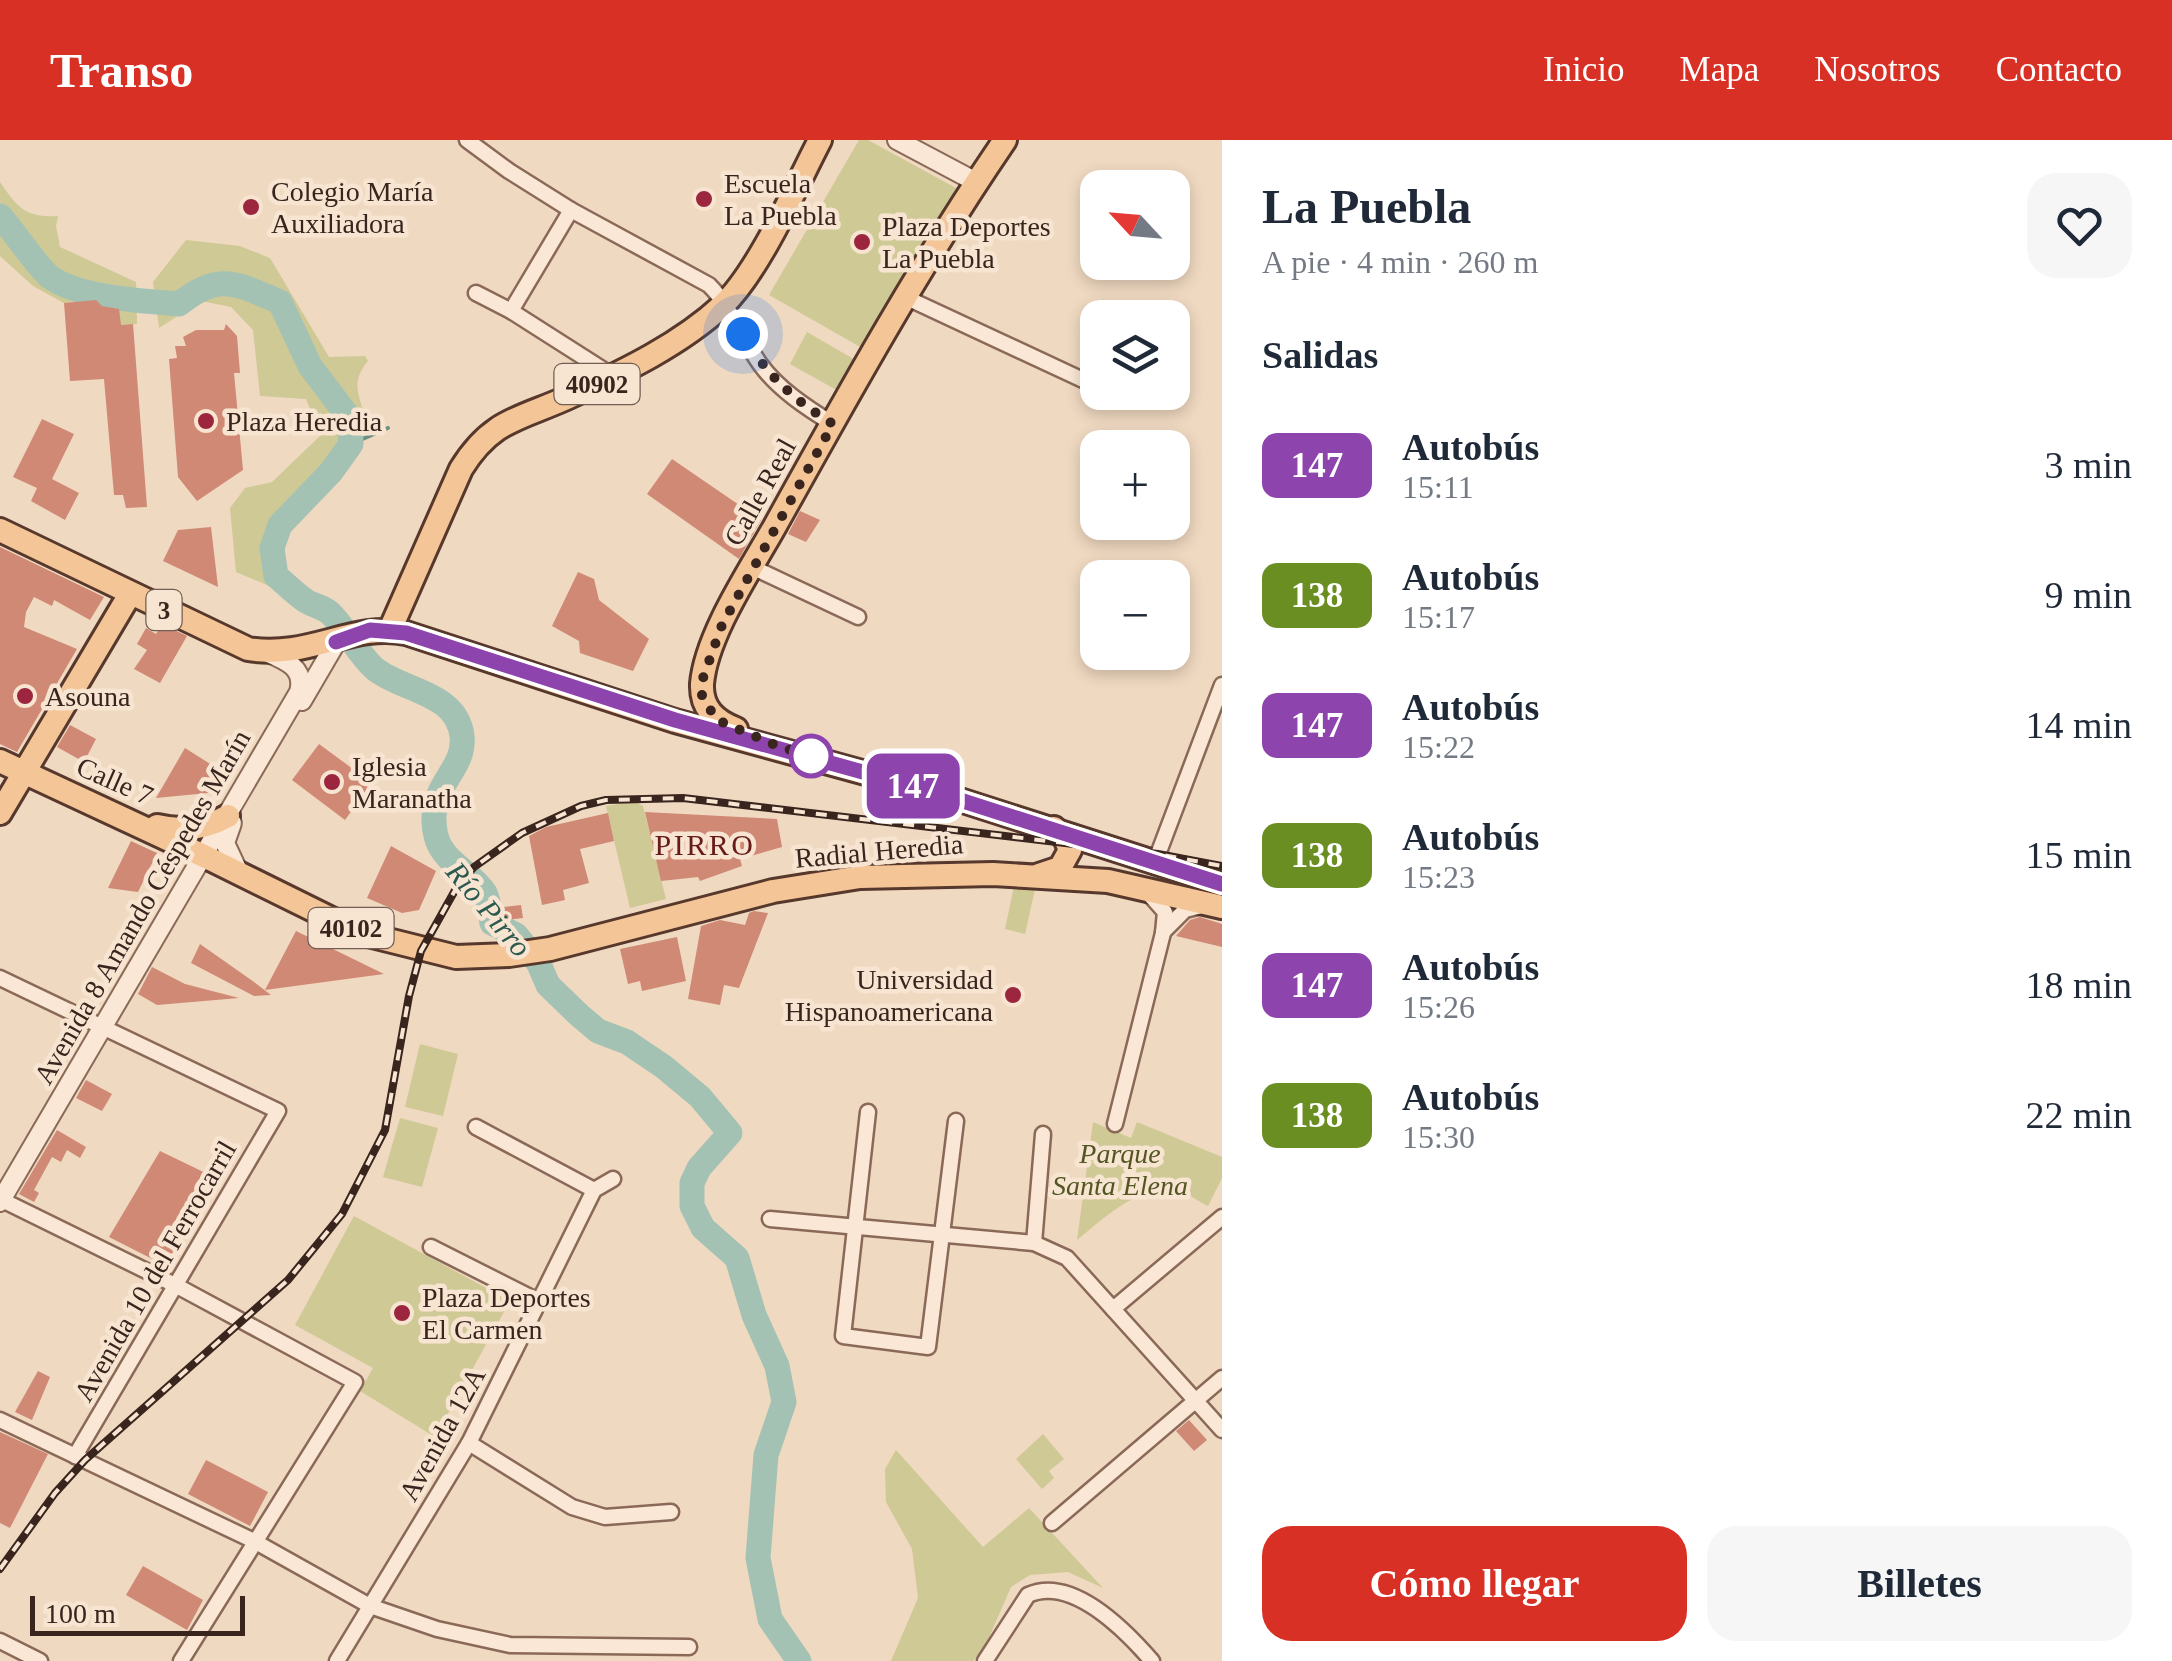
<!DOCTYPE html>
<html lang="es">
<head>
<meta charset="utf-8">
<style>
  body { margin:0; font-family:Georgia,serif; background:#f6f6f7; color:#1f2937; height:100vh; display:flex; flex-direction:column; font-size:38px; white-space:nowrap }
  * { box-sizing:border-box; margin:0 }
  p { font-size:32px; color:#747a83 }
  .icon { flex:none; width:55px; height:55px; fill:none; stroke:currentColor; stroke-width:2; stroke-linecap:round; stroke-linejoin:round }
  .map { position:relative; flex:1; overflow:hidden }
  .panel { display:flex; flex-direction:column; background:#fff; width:950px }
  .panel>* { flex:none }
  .badge { padding:0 20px; border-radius:15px; font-size:35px; line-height:65px }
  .needle { width:65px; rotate:296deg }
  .tools { position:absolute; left:1080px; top:30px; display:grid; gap:20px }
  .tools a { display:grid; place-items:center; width:110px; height:110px; border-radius:20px; background:#fff; box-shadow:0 5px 15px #0003; font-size:50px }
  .scale { position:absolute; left:30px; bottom:25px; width:215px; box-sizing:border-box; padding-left:10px; border:5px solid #39251d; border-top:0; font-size:28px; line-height:35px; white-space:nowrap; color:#39251d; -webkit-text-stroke:8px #f7e4d1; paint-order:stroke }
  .you { position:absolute; width:50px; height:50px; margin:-25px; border:8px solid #fff; border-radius:50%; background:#1a73e8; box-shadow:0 0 0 15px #1a73e833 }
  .map>.badge { position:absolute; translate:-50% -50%; box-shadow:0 0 0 5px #fff }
  h2 { padding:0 40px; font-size:38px; line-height:90px }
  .round { display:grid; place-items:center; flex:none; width:105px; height:105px; border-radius:30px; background:#f6f6f7 }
  .head { display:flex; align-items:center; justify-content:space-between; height:170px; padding:0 40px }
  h1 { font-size:48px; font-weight:700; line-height:75px }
  .primary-button { display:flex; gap:20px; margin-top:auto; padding:20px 40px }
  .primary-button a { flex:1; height:115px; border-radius:30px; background:#d93025; color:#fff; font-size:40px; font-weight:700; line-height:115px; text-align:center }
  .primary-button a+a { background:#f6f6f7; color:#1f2937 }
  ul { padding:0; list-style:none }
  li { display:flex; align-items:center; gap:30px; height:130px; padding:0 40px }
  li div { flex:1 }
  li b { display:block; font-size:38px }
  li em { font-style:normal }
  li .badge { min-width:110px; font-weight:700; text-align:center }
  header { display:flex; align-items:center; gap:60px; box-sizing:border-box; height:140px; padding:0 50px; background:#d93025; color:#fff }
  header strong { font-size:48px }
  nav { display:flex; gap:55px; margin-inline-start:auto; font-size:35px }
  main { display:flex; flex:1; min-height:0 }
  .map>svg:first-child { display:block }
</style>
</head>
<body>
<header>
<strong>Transo</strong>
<nav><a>Inicio</a><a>Mapa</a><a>Nosotros</a><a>Contacto</a></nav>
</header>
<main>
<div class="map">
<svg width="1222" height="1521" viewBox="0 0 1222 1521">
  <rect width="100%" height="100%" fill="#f0d9c1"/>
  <g fill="#cec995">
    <polygon points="859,0 868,0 956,48 862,208 769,155"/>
    <path d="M0,42c17,25 25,36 58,34l-2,10 4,21 76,35 1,42 -16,1 -25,-25 -32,3 -31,-17 -33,-30z"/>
    <path d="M186,100l54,6 30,12 59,99 36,-1 3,5c-18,21 -9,36 -1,60 -12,17 -22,36 -36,52 -34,39 -64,43 -54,103l30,26 -71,-30 -6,-64 15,-20 27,-6 49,-47 -15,-36 -46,-3 -7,-66 -22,-23 -30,-6 -42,27 -6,-46z"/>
    <polygon points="807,192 857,221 840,252 790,224"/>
    <polygon points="634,661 643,666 666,759 630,768 606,666"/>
    <polygon points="1014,746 1035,749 1025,794 1005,789"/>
    <polygon points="420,904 458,914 443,976 405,967"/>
    <polygon points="400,978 438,988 422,1047 383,1037"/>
    <path d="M1093,982l38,16 6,-16 85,35v21l-14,28c-9,-4 -20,-13 -30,-15 -40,-7 -72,26 -101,49z"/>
    <polygon points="354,1076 510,1161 435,1297 360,1251 373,1228 295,1185"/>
    <polygon points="1043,1294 1064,1319 1049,1331 1054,1338 1042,1349 1016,1319"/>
    <polygon points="896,1310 983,1407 1029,1368 1103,1448 1068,1432 1030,1435 1011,1447 984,1509 973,1521 891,1521 918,1458 912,1409 886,1362 885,1329"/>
  </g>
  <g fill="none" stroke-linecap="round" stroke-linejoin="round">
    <polyline stroke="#6b907f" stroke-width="4" points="351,304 388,288"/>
    <path stroke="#a4c2b3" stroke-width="25" d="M0,76c12,13 39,53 50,61 29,21 94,24 129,27 41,-33 57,-20 101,-2l30,64 40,53 1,25 -20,28 -51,53 -8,23 4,28c10,8 19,18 30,25 8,5 19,6 26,14 16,17 26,39 43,54 27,22 82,23 87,67 4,37 -38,49 -26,100 7,27 35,35 49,57 4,8 5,21 7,30l24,12 22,27 10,23 31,30 19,16 29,11 37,25 36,30 30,36 -31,35 -7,15v23l11,22 34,30 17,57 23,51 7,36 -18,53 -8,103 12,61 29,42"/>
  </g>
  <g fill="#cf8975">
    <polygon points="96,160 102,166 119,169 121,185 133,184 147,367 126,368 123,355 114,355 104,239 70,241 64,163"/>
    <polygon points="226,184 237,196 240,233 234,233 243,330 197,361 178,337 169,219 177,218 175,206 186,206 183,197 196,190 224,190"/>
    <polygon points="42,279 74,294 52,339 79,353 65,380 31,361 37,348 13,337"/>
    <polygon points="672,319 761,380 739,419 647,354"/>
    <polygon points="800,371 820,380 806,402 788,394"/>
    <polygon points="211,387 218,447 163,421 178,390"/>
    <polygon points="0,407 104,457 90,480 54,460 52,466 34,457 26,472 24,487 77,509 17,612 0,604"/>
    <polygon points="578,432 594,439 599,460 649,499 633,531 580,513 579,501 552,486"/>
    <polygon points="162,484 187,496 160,543 134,529 147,510 137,504 146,488 156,494"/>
    <polygon points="70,585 96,599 84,622 57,607"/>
    <polygon points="319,604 372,643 345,680 292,640"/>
    <polygon points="185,608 215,627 218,652 156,658"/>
    <polygon points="645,672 777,679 782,707 740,719 742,726 700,741 698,737 661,741"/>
    <polygon points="608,673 614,701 580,709 589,743 563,750 565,760 542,765 529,696 546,687"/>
    <polygon points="131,701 157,713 138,752 108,748"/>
    <polygon points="391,706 436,731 419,770 402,773 367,758"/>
    <polygon points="521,765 523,778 496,781 503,767"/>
    <polygon points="754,771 768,773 739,848 724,845 720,865 688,859 701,786 720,780 745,785 749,773"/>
    <polygon points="1200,777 1222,784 1222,807 1176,796 1190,780"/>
    <polygon points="296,791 384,834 265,850"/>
    <polygon points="677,797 686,841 642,851 640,841 628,844 620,809"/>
    <polygon points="200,804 254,842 271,855 254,856 191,823"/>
    <polygon points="152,827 185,844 239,858 157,865 138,854"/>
    <polygon points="73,885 83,890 68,918 58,911"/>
    <polygon points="86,940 112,954 102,971 76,958"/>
    <polygon points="57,990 86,1007 80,1018 67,1010 61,1022 52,1017 34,1050 39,1053 34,1062 19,1054"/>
    <polygon points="160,1011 220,1040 168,1127 109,1097"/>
    <polygon points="38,1231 50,1237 32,1280 15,1272"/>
    <polygon points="1189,1280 1207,1300 1194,1311 1176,1291"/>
    <polygon points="0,1292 48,1314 10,1388 0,1383"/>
    <polygon points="206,1320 268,1352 250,1386 188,1354"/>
    <polygon points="143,1426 203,1460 187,1490 126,1455"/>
  </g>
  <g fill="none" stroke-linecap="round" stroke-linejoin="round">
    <g stroke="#8a6958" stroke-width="19">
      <g id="minor">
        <path d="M467,0l42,31 62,39 138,75c23,23 32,52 51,79 18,25 47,44 73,60"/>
        <polyline points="476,153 511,171 613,236"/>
        <polyline points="907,158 1098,247"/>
        <polyline points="511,171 571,70"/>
        <polyline points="752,427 858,477"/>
        <polyline points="1154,725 1222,545"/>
        <polyline points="1163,792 1185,770 1202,766"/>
        <polyline points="0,838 278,971 75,1316"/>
        <polyline points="868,972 843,1196 928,1207 956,981"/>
        <polyline points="1115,984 1163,793 1165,772 1148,753"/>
        <polyline points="476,987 594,1050"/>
        <polyline points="0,1059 177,1146 355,1242 181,1521"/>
        <polyline points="770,1079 1034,1103 1067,1118 1222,1290"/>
        <polyline points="1034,1103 1043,994"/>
        <polyline points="431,1107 540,1162"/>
        <polyline points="1113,1169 1222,1077"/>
        <polyline points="0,1280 254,1401 370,1466 437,1489 510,1505 689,1507"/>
        <polyline points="469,1303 572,1367 605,1377 671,1372"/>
        <polyline points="1052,1383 1222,1238"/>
        <polyline points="0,1501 40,1521"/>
        <polyline points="337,1521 469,1303 594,1050 613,1039"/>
        <path d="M985,1521l43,-66c44,-20 98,36 124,66"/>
      </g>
    </g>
    <g stroke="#8a6958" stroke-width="22">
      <g id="tertiary">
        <polyline points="897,0 978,43"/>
        <polyline points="302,561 337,501"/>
        <polyline points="232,683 225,703 239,733"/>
        <path d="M0,1062l299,-510c7,-24 -14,-32 -33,-40"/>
      </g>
    </g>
    <g stroke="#57382c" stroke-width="28">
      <g id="primary">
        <path d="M0,390l248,119c62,10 104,-27 158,-16l269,88 260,71 287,92"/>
        <path d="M390,490l71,-161c32,-52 62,-50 112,-74 52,-24 108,-51 150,-90 36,-34 73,-119 97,-165"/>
        <path d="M736,589c-21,-8 -35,-21 -34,-45 4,-49 49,-115 73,-158 72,-130 146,-263 230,-386"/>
        <polyline points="0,621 206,717 360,793 456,817 509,815 550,809 773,751 860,737 993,734 1108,741 1222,767"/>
        <polyline points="0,673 130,454"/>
        <path d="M157,686c26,6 48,3 71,-10"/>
        <polyline points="1039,735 1060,728 1070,710 1065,698 1054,688"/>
      </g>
    </g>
    <use href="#minor" stroke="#fae7d5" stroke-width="14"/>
    <use href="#tertiary" stroke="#fae7d5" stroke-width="18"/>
    <use href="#primary" stroke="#f4c597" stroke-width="22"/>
    <g stroke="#39251d" stroke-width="8">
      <polyline id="rail" points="0,1429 55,1353 85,1320 288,1140 342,1074 385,990 409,856 421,811 458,745 474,727 522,693 581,666 606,660 683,658 1158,714 1222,726"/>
    </g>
    <use href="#rail" stroke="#f7e4d1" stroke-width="4" stroke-dasharray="11" stroke-linecap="butt"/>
  </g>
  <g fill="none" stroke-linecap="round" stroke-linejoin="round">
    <g stroke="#fff" stroke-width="22">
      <polyline id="line" points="336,502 370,490 406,493 675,580 935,652 1222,744"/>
    </g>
    <use href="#line" stroke="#8e44ad" stroke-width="15"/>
    <path stroke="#39251d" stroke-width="10" stroke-dasharray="0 18" d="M743,194c22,40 51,66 90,90l-111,201 -20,56v16l15,23 63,27 31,9"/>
  </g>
  <g fill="#9b263e" stroke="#f7e4d1" stroke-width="4">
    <circle cx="704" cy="59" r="10"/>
    <circle cx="251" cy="67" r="10"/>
    <circle cx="862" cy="102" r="10"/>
    <circle cx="206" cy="281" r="10"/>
    <circle cx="25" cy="556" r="10"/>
    <circle cx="332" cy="642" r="10"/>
    <circle cx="1013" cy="855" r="10"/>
    <circle cx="402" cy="1173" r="10"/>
  </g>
  <circle fill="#fff" stroke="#8e44ad" stroke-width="5" cx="811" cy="616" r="20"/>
  <g text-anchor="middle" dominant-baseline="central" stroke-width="9" stroke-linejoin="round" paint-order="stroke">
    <g fill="#f7e4d1" stroke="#725e53" stroke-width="2.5">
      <rect x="554.5" y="224" width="85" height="40" rx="8"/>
      <rect x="146.5" y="450" width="35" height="40" rx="8"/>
      <rect x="308.5" y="768" width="85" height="40" rx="8"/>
    </g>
    <g font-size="25" font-weight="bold" fill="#39251d">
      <text x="597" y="244">40902</text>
      <text x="164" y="470">3</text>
      <text x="351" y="788">40102</text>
    </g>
    <g font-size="28" fill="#39251d" stroke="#f7e4d1" text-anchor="start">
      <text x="724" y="43">Escuela<tspan x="724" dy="32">La Puebla</tspan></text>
      <text x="271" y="51">Colegio María<tspan x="271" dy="32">Auxiliadora</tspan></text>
      <text x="882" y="86">Plaza Deportes<tspan x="882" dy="32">La Puebla</tspan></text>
      <text x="226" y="281">Plaza Heredia</text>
      <text x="45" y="556">Asouna</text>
      <text x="352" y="626">Iglesia<tspan x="352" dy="32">Maranatha</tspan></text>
      <text x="993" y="839" text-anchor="end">Universidad<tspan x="993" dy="32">Hispanoamericana</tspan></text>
      <text x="422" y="1157">Plaza Deportes<tspan x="422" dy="32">El Carmen</tspan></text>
    </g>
    <g font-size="28" fill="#39251d" stroke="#f7e4d1">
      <text transform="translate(760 352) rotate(-61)">Calle Real</text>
      <text transform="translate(115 641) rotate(24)">Calle 7</text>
      <text transform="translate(879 711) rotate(-5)">Radial Heredia</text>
      <text transform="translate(142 767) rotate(-60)">Avenida 8 Amando Céspedes Marín</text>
      <text transform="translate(155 1131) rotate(-60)">Avenida 10 del Ferrocarril</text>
      <text transform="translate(442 1294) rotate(-61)">Avenida 12A</text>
    </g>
    <g font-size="28" font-style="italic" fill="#535623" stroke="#f7e4d1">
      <text x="1120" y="1013">Parque<tspan x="1120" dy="32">Santa Elena</tspan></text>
    </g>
    <g font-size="30" letter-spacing="2.5" fill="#671b1b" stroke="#f7e4d1">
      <text x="705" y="704">PIRRO</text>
    </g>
    <g font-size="30" font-style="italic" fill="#2b594d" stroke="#f7e4d1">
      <text transform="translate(489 769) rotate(50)">Río Pirro</text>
    </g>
  </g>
</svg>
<div class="tools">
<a><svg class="needle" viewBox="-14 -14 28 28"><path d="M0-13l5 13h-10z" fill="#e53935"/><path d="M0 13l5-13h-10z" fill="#747a83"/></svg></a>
<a><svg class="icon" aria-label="layers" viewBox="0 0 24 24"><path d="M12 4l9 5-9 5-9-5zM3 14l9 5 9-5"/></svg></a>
<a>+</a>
<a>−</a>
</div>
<div class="scale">100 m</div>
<div class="you" style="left:743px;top:194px"></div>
<b class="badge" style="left:913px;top:646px;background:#8e44ad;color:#fff">147</b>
</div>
<section class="panel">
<div class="head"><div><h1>La Puebla</h1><p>A pie · 4 min · 260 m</p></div><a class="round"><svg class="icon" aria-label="heart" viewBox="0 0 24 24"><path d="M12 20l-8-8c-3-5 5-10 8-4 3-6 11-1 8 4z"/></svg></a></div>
<h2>Salidas</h2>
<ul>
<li><span class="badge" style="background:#8e44ad;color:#fff">147</span><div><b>Autobús</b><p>15:11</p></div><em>3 min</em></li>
<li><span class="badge" style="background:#6b8e23;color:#fff">138</span><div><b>Autobús</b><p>15:17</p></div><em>9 min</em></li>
<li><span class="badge" style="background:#8e44ad;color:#fff">147</span><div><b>Autobús</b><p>15:22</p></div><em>14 min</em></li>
<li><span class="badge" style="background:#6b8e23;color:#fff">138</span><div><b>Autobús</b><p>15:23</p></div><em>15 min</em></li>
<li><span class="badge" style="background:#8e44ad;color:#fff">147</span><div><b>Autobús</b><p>15:26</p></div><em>18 min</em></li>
<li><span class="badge" style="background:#6b8e23;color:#fff">138</span><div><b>Autobús</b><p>15:30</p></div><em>22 min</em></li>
</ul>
<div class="primary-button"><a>Cómo llegar</a><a>Billetes</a></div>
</section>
</main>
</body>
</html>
